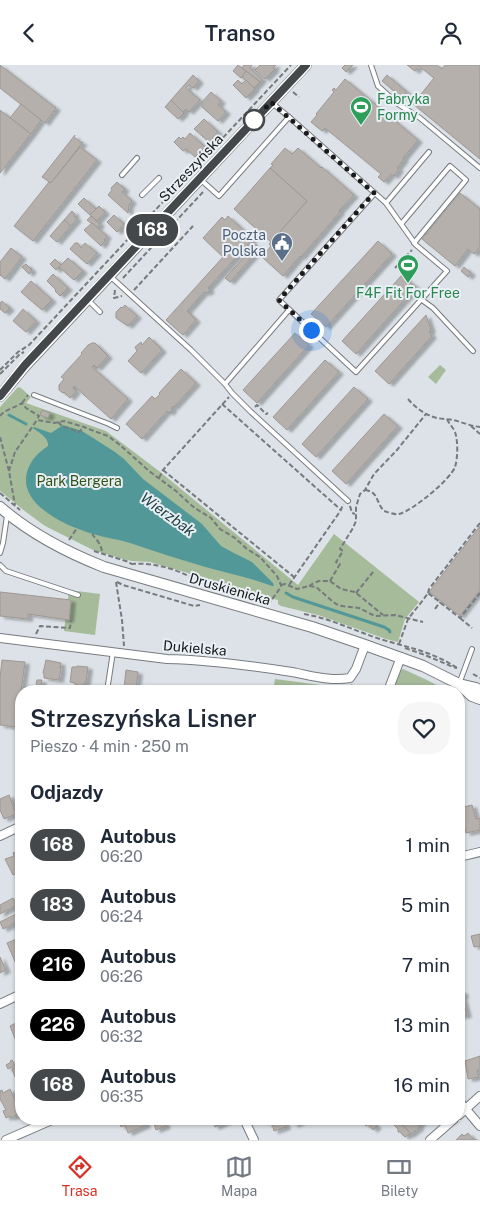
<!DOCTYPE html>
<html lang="pl">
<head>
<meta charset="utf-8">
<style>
  body { margin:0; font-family:"Public Sans",sans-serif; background:#f6f6f7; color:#1f2937; height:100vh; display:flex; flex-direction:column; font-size:19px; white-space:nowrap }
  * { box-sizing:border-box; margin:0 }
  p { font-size:16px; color:#747a83 }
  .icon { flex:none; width:28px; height:28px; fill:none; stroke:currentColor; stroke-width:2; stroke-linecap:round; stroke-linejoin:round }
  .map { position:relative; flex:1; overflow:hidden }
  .side { position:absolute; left:15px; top:620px; width:450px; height:440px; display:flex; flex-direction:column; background:#fff; border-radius:20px; box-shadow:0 1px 4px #0004 }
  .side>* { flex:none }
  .badge { padding:0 10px; border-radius:16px; font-size:18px; line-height:32px }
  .you { position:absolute; width:25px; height:25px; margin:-12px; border:4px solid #fff; border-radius:50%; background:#1a73e8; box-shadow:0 0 0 8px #1a73e833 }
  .map>.badge { position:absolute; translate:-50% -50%; box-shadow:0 0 0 2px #fff }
  h2 { padding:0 15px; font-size:19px; line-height:45px }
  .round { display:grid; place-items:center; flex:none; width:52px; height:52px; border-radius:20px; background:#f6f6f7 }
  .summary { display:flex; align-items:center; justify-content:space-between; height:85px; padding:0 15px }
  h1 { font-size:24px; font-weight:600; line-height:38px }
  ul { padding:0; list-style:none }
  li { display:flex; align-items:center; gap:15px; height:60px; padding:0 15px }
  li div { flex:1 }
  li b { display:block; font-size:19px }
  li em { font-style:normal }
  li .badge { min-width:55px; font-weight:700; text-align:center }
  header { display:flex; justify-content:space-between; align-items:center; height:65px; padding:0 15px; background:#fff; font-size:22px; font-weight:600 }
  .dock { display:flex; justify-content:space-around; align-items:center; height:70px; border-top:1px solid #e0e1e3; background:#fff; font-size:14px; color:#747a83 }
  .dock a { display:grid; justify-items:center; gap:2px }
  .dock .current { color:#d93025 }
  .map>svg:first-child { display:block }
</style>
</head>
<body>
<header><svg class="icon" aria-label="back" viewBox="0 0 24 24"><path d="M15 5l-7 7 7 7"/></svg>Transo<svg class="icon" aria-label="person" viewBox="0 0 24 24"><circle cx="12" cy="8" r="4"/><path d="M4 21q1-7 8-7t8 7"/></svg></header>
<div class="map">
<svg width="480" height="1075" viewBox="0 0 480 1075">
  <defs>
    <filter id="shadow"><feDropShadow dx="4.5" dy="2.5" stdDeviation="1" flood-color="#0004"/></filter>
  </defs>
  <rect width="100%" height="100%" fill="#dce2e7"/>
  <g fill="#a5bb9a">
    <polygon points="440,300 446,305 436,319 428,312"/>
    <polygon points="18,322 21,323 31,332 26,338 106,366 159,406 298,520 334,469 419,537 405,554 398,577 386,574 318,550 281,541 278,539 278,535 274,534 269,537 214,521 188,508 150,497 132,496 123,494 93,485 45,461 26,447 0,426 0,342"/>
    <polygon points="69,525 100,529 95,570 64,566"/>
    <polygon points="403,604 427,615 448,626 392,626 399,607"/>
    <polygon points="275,614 336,622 335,626 273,626"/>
  </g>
  <path fill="#539898" d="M63,360l19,6 33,21 9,7 19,20 59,45 19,22 11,6 20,10 21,21 1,3h-2c-24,-9 -46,-13 -70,-20 -24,-7 -48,-15 -72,-23 -12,-4 -25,-5 -37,-9 -27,-8 -78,-30 -65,-65 2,-5 5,-10 8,-13 3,-4 8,-7 12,-10 1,-9 -9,-13 -15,-18l1,-1 17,6z"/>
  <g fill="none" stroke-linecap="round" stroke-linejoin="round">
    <g stroke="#539898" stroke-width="3">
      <polyline points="9,350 26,359"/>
      <polyline points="286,528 293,532 384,562 389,565 390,567"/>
    </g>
  </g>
  <g fill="#b6b0ac" stroke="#9e9894" filter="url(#shadow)">
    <polygon points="0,0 56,43 45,58 0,23"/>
    <polygon points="238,0 246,6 241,13 233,6"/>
    <polygon points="244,0 252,0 250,3 262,14 260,17 242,3"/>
    <polygon points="260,0 276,0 273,3 275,4 265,14 255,5"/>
    <polygon points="345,0 353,0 346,7 342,3"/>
    <polygon points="407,0 437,0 442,4 445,0 480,0 480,94 413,39 434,13 419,1 415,6"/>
    <polygon points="246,6 260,17 254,23 242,12"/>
    <polygon points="193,10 199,16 193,23 189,20 186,23 200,35 189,47 186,44 183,47 171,35"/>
    <polygon points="387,10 407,27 402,33 382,16"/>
    <polygon points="345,14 418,75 403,93 404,94 397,103 399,104 394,111 391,109 384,117 378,112 381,109 325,63 322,66 311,57 317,50 316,49 334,27 332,25 334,23 336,25"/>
    <polygon points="238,15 242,19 246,15 255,24 246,33 233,20"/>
    <polygon points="211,27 221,36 218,40 226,47 218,56 202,42 202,37"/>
    <polygon points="171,35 184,48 178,54 165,42"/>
    <polygon points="21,39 41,55 31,69 10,53"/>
    <polygon points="0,45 31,69 0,108"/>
    <polygon points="204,54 218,67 209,77 194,64"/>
    <polygon points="190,68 205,82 195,92 186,84 183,86 174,77 179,72 181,74 183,72 185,74"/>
    <polygon points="75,70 74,72 82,78 83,77 51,118 42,112"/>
    <polygon points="80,82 97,95 33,176 14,161 49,117 51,118"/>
    <polygon points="285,83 292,89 298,83 321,103 322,102 354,130 339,146 340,147 301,192 300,191 283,211 262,192 271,181 269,179 307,136 270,103 273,100 271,99"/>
    <polygon points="270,103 307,136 271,177 234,144"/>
    <polygon points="117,117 125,124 122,127 132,136 129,140 128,148 108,130 112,125 111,123"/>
    <polygon points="460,128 480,144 480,182 474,189 468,184 455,201 422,174"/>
    <polygon points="84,133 96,144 90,150 78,139"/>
    <polygon points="99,141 105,147 97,156 90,150"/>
    <polygon points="72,146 75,149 74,151 77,154 71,161 64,155"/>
    <polygon points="114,150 124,159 117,167 107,157"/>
    <polygon points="91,151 100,159 97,163 87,155"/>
    <polygon points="228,151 253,174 208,223 210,225 207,228 204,227 187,246 196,255 183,270 166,255 223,192 203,173 222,152 225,155"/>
    <polygon points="64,155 71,161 57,177 50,171"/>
    <polygon points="92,158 107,171 104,175 105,176 101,181 84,165"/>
    <polygon points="378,176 392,189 326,262 311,249"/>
    <polygon points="75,178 78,178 81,183 85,178 97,188 87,199 70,184"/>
    <polygon points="256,179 260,183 230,217 225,213"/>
    <polygon points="11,183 22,192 5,214 0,210 0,197"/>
    <polygon points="68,193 83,206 74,215 59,202"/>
    <polygon points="55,194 61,200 56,205 50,199"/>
    <polygon points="26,199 32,205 29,209 22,202"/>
    <polygon points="464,202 471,208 468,212 461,206"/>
    <polygon points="53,209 68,223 60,231 55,226 56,225 47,216"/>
    <polygon points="402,210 416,222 356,289 342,276"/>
    <polygon points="31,216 52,235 42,245 21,227"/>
    <polygon points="2,236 10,243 5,248 0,244 0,238"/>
    <polygon points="125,240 137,251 128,261 116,253 116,247 121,242 122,243"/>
    <polygon points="23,244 36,256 26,267 13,256"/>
    <polygon points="426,250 431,265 429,267 432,271 389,319 375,306"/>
    <polygon points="295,268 309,280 257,338 243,325"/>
    <polygon points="149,272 162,285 141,308 128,296 137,286 135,282 141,277 142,280"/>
    <polygon points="92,278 95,278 108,291 97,303 94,300 92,302 128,334 111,354 74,321 73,323 76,326 70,333 64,327 63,328 59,325 59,320 64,314 61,312 82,289 81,288 88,280"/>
    <polygon points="325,295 339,307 287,365 273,352"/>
    <polygon points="181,304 196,318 174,342 173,341 171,343 173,344 169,348 167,346 142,374 126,359 152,331 155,334 160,329 159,328"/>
    <polygon points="354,322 368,334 316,392 302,379"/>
    <polygon points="42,345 50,348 48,353 40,350"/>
    <polygon points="384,349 398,361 346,419 332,406"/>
    <polygon points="480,461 480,525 460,551 429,527"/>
    <polygon points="0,527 71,535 69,555 28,549 28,554 0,551"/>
    <polygon points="2,595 25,597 16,662 0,660 0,613"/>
    <polygon points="46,595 61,598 60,603 61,603 59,615 44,613 44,609 43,608"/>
    <polygon points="77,601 88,602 86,617 80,622 78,620 75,619 75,618 70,617 72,602 77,602"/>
    <polygon points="126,605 138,607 136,623 124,622"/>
    <polygon points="37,615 42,615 40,626 42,626 35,626"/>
    <polygon points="9,730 16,749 4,754 0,745 0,734"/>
    <polygon points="472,740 476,754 480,753 480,765 466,768 463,758 459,760 459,752 460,751 459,743"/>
    <polygon points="21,779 21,806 13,810 5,794 14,791 13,788 18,786 15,782"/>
    <polygon points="13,833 17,840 0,849 0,840"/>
    <polygon points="20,847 21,855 3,864 0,857"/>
    <polygon points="480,869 480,881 474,882 471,871"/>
    <polygon points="21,872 21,908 20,908 7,878"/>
    <polygon points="0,892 6,905 0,908"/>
    <polygon points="463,926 464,931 462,931 467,950 459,951 459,927"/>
    <polygon points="18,957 18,959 21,958 21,980 18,981 10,961"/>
    <polygon points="480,991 480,1005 477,1005 479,1012 468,1014 465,996"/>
    <polygon points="12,995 15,1000 8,1004 6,1000 11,997 10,996"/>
    <polygon points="18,1002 21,1009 15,1012 12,1004"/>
    <polygon points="10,1024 21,1048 10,1053 10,1051 6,1053 3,1046 6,1045 0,1034 0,1026 2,1025 3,1028"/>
    <polygon points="118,1054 144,1054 146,1060 128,1068 125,1060 121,1062"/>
    <polygon points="211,1054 230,1054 230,1055 215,1062"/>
    <polygon points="266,1054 281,1054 282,1056 284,1055 286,1062 274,1066 272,1058 268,1060"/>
    <polygon points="292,1054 309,1054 305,1056 304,1055 294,1060"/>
    <polygon points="360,1054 373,1054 366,1061"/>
    <polygon points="396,1054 419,1054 422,1057 418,1061 420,1062 411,1069 399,1056 398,1057"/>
    <polygon points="163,1055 166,1061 156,1065 154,1059"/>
    <polygon points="371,1056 377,1061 373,1065 368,1059"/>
    <polygon points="399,1056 411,1069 410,1070 409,1069 405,1072 400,1067 398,1067 398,1064 394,1060"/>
    <polygon points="468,1068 472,1073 477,1075 456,1075 462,1069 464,1071"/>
  </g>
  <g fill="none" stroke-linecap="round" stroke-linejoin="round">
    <g stroke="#777c80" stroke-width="6">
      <g id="lane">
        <polyline points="371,0 378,21 398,39 420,53 480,103"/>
        <polyline points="289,52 386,138 416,180 447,206 356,307 279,235 375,128"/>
        <polyline points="122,110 137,93"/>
        <polyline points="201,115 219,131 289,52 272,38"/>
        <polyline points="142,130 159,113"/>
        <polyline points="386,138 429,87"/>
        <polyline points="402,158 450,101 466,115 414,178"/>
        <polyline points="111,212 191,285 225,319"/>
        <polyline points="88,235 100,247"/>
        <polyline points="422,235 433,243 473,286"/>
        <polyline points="289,245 225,319 232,328 251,347 348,436"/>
        <polyline points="34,330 109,359 117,363"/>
        <polyline points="0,488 3,478 7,451"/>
        <polyline points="0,500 6,506 78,530"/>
        <polyline points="459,619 472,584"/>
        <polyline points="107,626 113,587"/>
      </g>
    </g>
    <g stroke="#777c80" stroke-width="10">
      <g id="street">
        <path d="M0,573l167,21c39,1 79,6 118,12 22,3 43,11 65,7l6,-9 9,-24"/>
        <polyline points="388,626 401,592"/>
        <polyline points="0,771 21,761"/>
        <polyline points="459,792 480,787"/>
        <polyline points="0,939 21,929"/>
        <polyline points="459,1036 480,1061"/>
        <polyline points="459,1050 480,1031"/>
        <polyline points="244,1054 254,1075"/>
        <polyline points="6,1075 54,1054"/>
        <polyline points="430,1075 454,1054"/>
      </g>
    </g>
    <g stroke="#777c80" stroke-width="12">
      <g id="secondary">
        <polyline points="0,331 25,301 306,0"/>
        <path d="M0,442c31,27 66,45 104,60l208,60 53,18 58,21 36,18 17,4 4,3"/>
        <polyline points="460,620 472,631 480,634"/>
      </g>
    </g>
    <g stroke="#767a7d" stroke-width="2" stroke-dasharray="5 2.5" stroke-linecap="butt">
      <polyline points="293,27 299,32"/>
      <polyline points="395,203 412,185"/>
      <polyline points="123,213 203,127"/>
      <polyline points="115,225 114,233 122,231"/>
      <polyline points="134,225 193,161"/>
      <polyline points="0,305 18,287 29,280 291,0"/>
      <polyline points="0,309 20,289 24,287"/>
      <path d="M408,334c8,9 17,16 29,19 5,1 11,1 16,2 9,2 17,6 27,7"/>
      <polyline points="22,338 28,330"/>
      <polyline points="222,339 341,445"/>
      <polyline points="255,342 257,340 266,349 268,348"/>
      <path d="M0,351c5,-7 15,-8 22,-13l4,5 13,8 -2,3"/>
      <polyline points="58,357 62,361 79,367 84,362"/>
      <polyline points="471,361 480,369"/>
      <polyline points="0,372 9,406 15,440"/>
      <polyline points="163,405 294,512"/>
      <polyline points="9,406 15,387 37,355 54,358 64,356 84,362 94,366 108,371 120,380 149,406 176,426 191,440 198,445 211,453 220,464 235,473 247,484 260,492 277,511 281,520 281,522 267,541"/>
      <polyline points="159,413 163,405 229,332"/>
      <path d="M365,425c14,2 10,11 19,21 4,1 10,4 15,3 13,-3 51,-34 56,-47 3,-9 3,-27 0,-35 -2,-5 -6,-8 -8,-13"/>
      <polyline points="0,428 20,445"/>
      <polyline points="350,441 352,448 355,449"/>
      <path d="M92,469c4,5 10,11 10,19"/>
      <polyline points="69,475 77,463"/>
      <polyline points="94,486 129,497 131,499"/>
      <path d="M131,499c24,-2 51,6 71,20"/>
      <polyline points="330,516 340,499 336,497 343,486 340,484 353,463 356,456 356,442 360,429 365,425 374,409 397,385 426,349"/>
      <polyline points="116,517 122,555 124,581"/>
      <polyline points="117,517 123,520 194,541 200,540"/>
      <polyline points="281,520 285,519 297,524 309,521 316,522 331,535 336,539 342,541 359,543 375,551 395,550 423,557"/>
      <polyline points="289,520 341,445 343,439"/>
      <polyline points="309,521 314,518 319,516 330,516 341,524 355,527 383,550"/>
      <polyline points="356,528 373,507"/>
      <polyline points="428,528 429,524 480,458"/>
      <polyline points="435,544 440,537"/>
      <path d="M304,549c25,4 49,16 73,24 28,9 55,13 80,30"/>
      <polyline points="460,553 472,563"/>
      <polyline points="36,569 40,561 70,563 71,555"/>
      <polyline points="399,579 408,554 423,535 428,528 460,553 480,528"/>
      <polyline points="405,583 425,590 453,602 457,603"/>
      <polyline points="473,609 480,613"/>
      <polyline points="351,620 353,622 381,625"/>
    </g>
    <use href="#lane" stroke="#fff" stroke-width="4"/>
    <use href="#street" stroke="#fff" stroke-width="8"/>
    <use href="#secondary" stroke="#fff" stroke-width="10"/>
  </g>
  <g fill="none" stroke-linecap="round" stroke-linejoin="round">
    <g stroke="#fff" stroke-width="11">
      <polyline id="line" points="0,331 25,300 306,0"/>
    </g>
    <use href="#line" stroke="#45484a" stroke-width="8"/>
    <polyline stroke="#181a1b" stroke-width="5" stroke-dasharray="0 9" points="254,55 271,37 374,128 279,235 311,265"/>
  </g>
  <defs>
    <g id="stadium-pin" transform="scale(1.125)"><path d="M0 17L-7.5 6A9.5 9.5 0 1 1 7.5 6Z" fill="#2e9e5b" stroke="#e9eff4"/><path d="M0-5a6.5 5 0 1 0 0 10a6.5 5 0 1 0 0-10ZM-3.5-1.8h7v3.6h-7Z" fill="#fff"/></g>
    <g id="civic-pin" transform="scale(1.125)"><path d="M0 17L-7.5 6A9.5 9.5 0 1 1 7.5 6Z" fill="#5c6f8a" stroke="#e9eff4"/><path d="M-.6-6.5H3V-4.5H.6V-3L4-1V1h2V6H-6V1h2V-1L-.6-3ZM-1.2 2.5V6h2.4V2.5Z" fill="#fff"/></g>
  </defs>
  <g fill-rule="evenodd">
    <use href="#stadium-pin" x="361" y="42"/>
    <use href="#civic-pin" x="282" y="178"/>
    <use href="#stadium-pin" x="408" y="200"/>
  </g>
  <circle fill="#fff" stroke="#45484a" stroke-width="2.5" cx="254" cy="55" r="10"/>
  <g text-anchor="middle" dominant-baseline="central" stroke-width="4" stroke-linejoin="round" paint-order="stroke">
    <g font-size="14" fill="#27864d" stroke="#e9eff4" text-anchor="start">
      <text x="377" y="34">Fabryka<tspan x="377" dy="16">Formy</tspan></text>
      <text x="408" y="228" text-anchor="middle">F4F Fit For Free</text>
    </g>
    <g font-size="14" fill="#181a1b" stroke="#e9eff4">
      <text transform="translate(191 103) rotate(-47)">Strzeszyńska</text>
      <text transform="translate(230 524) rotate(16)">Druskienicka</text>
      <text transform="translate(195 583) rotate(5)">Dukielska</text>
    </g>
    <g font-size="14" fill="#4e5e75" stroke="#e9eff4" text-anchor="end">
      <text x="266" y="170">Poczta<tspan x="266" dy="16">Polska</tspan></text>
    </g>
    <g font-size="14" fill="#2e5415" stroke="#e9eff4">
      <text x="79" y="416">Park Bergera</text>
    </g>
    <g font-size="15" font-style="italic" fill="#1d3f3f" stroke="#e9eff4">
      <text transform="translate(168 449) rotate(36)">Wierzbak</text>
    </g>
  </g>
</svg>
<div class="you" style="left:311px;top:265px"></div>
<b class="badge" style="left:152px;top:165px;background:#45484a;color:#fff">168</b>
<section class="side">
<div class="summary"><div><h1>Strzeszyńska Lisner</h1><p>Pieszo · 4 min · 250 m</p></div><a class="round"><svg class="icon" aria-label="heart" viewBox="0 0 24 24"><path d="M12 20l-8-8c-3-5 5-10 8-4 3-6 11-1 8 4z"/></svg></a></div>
<h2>Odjazdy</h2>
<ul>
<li><span class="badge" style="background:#45484a;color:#fff">168</span><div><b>Autobus</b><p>06:20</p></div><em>1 min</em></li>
<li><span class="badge" style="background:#45484a;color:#fff">183</span><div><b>Autobus</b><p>06:24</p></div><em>5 min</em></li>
<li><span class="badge" style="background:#000;color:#fff">216</span><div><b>Autobus</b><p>06:26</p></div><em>7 min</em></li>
<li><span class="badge" style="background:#000;color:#fff">226</span><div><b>Autobus</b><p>06:32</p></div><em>13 min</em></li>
<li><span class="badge" style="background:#45484a;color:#fff">168</span><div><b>Autobus</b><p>06:35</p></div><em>16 min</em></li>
</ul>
</section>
</div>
<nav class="dock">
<a class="current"><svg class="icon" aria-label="directions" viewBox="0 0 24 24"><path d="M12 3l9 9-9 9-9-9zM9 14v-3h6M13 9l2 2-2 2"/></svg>Trasa</a>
<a><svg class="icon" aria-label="map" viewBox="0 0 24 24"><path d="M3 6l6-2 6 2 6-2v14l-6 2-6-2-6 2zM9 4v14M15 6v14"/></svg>Mapa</a>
<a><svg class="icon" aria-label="tickets" viewBox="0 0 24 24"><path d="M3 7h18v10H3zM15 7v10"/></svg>Bilety</a>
</nav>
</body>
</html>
